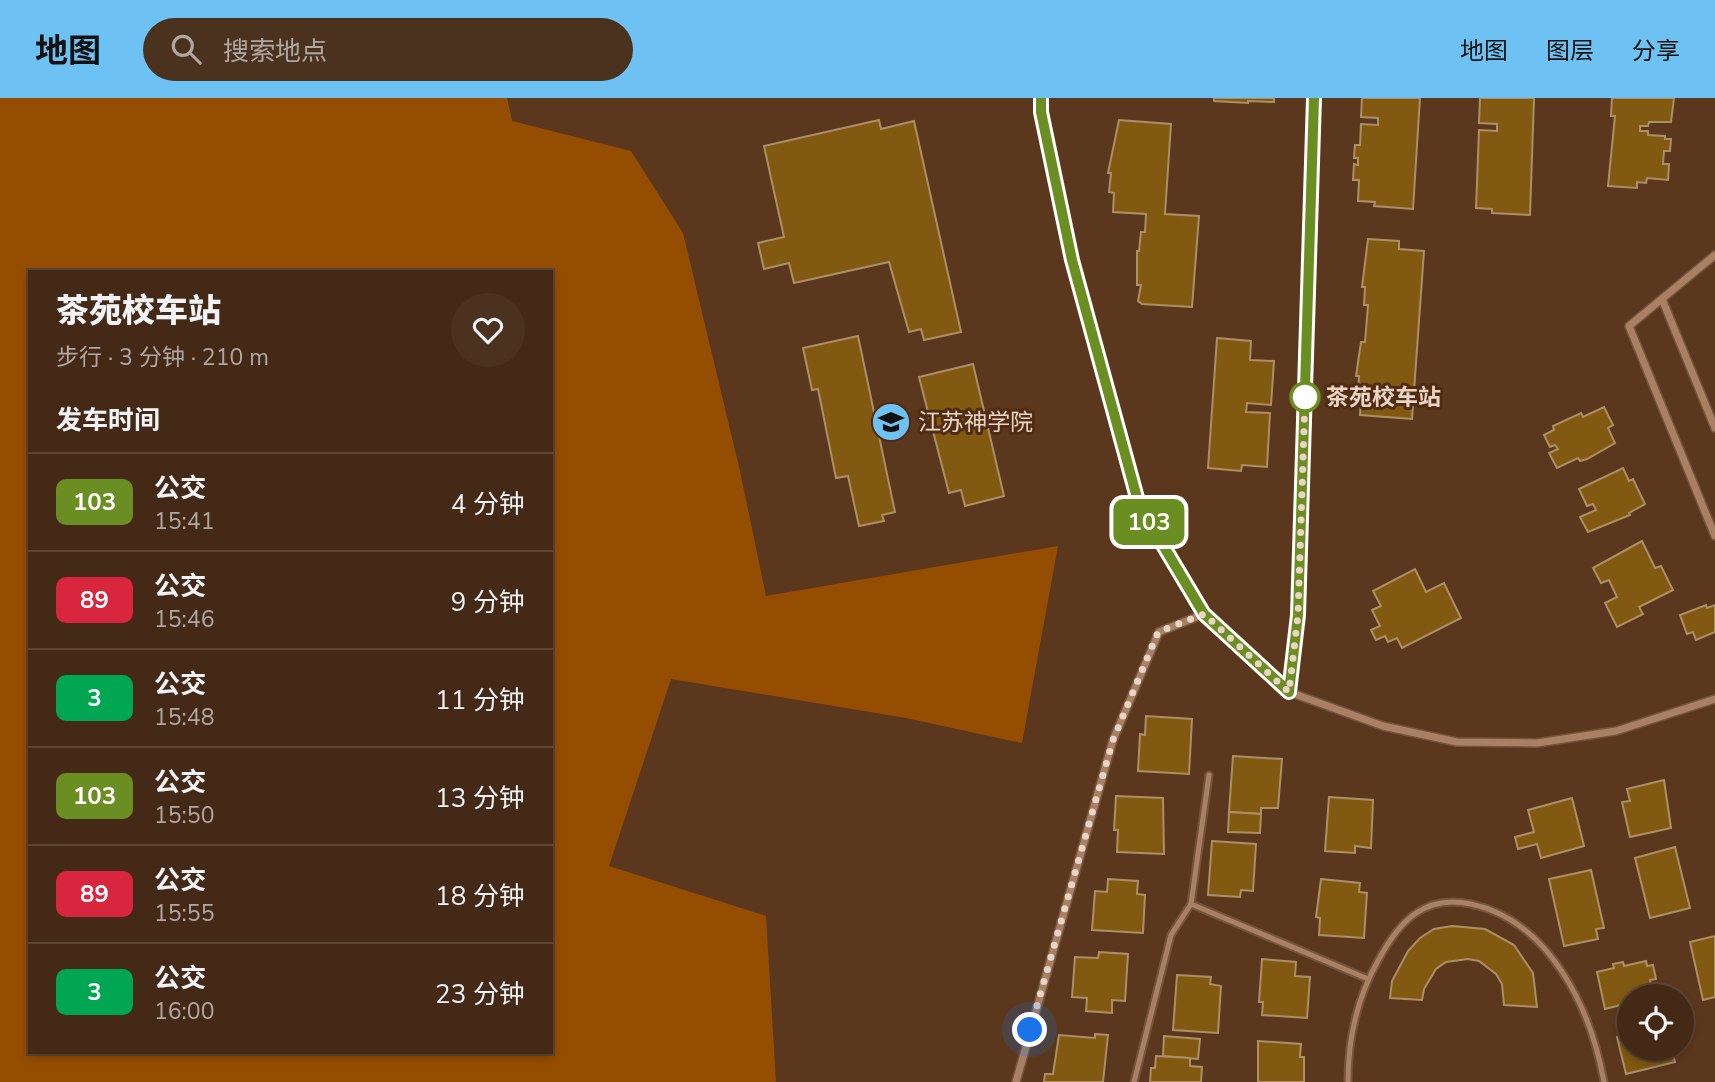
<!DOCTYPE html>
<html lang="zh">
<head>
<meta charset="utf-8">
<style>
  body { margin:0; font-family:"Nunito Sans","Noto Sans SC",sans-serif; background:#4b321f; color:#f1f3f6; height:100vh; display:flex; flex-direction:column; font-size:26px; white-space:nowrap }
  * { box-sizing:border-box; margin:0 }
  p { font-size:23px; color:#afa7a1 }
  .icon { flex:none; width:38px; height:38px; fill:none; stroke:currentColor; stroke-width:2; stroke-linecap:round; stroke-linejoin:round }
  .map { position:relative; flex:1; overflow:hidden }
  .panel { position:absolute; left:28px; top:172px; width:525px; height:784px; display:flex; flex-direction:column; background:#442a16; border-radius:0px; box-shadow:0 4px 10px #0003,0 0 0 2px #5c4635 }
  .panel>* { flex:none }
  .badge { padding:0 14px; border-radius:10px; font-size:24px; line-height:46px }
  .controls { position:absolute; left:1617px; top:886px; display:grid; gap:14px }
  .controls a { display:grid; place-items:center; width:77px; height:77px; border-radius:50%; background:#442a16; box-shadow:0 4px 10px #0003,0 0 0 2px #5c4635; font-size:35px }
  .you { position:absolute; width:35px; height:35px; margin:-18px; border:5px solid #fff; border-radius:50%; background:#1a73e8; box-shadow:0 0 0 10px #1a73e833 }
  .map>.badge { position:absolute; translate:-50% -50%; box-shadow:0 0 0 4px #fff }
  h2 { padding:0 28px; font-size:26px; line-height:63px }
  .round { display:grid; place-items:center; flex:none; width:74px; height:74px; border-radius:37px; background:#4b321f }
  .head { display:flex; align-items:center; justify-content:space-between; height:119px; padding:0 28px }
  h1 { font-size:33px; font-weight:800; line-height:52px }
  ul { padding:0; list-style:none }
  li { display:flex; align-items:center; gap:21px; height:98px; padding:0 28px; border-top:2px solid #5c4635 }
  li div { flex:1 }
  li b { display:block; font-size:26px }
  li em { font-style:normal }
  li .badge { min-width:77px; font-weight:700; text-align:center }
  header { display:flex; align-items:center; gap:42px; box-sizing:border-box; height:98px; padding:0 35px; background:#6ec2f3; color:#111 }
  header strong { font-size:33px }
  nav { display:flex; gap:38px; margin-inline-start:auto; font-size:24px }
  .search { width:490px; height:63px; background:#4b321f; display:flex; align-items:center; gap:18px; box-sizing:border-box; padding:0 24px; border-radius:38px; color:#afa7a1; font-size:26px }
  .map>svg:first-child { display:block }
</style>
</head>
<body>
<header>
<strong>地图</strong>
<div class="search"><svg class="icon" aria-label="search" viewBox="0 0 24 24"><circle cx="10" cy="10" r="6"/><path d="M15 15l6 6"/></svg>搜索地点</div>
<nav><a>地图</a><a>图层</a><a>分享</a></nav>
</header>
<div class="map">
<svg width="1715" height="984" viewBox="0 0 1715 984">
  <rect width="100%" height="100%" fill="#5b381d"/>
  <path fill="#954d02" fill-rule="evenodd" d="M0,0h507l5,23 119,30 52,82 57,238 26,125 292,-50 -36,197 -116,-25 -235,-39 -62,187 157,50 10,166h-776zM30,173h521v781h-521z"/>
  <g fill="#815910" stroke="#ab8f66" stroke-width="2">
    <polygon points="1214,0 1274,0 1274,4 1248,3 1248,5 1214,3"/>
    <polygon points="1362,0 1420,0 1413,111 1374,108 1375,104 1358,103 1359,82 1353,82 1354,66 1358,67 1358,60 1354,60 1355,47 1360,47 1361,26 1378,27 1378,20 1361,19"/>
    <polygon points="1480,0 1534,0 1530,117 1492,115 1492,111 1476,110 1479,32 1497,33 1497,26 1479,25"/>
    <polygon points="1612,0 1674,0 1671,24 1649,24 1648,28 1640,28 1640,33 1648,33 1648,37 1665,38 1665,41 1671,41 1670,53 1664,53 1663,66 1669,66 1668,82 1647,80 1646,85 1637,84 1637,90 1608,88 1615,18 1611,18"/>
    <polygon points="879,22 881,31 914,23 961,234 924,242 921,231 909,234 889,164 794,185 789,165 764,171 758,145 784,139 764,48"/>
    <polygon points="1119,22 1171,26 1165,116 1199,118 1192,209 1142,206 1138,203 1141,187 1137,187 1137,153 1139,153 1141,134 1145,134 1146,116 1113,114 1114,95 1109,94 1111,75 1108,75"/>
    <polygon points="1368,141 1399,143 1399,151 1424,153 1412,321 1360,317 1361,298 1358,298 1359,278 1356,278 1361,244 1365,244 1368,207 1364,207 1365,189 1362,189"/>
    <polygon points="858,238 895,414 882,417 884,423 859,428 848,378 836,380 818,291 812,292 803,250"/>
    <polygon points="1217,240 1251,243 1250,262 1274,263 1271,307 1247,305 1246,314 1270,315 1267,369 1242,367 1241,373 1208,370"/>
    <polygon points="973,266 1004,398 965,408 961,392 949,395 919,279"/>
    <polygon points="1604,309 1613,327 1608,330 1615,345 1587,361 1580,363 1578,360 1557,370 1549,355 1558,351 1555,347 1550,349 1544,337 1554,332 1553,328 1581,315 1583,319"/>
    <polygon points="1623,370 1629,383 1633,381 1645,406 1629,415 1630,417 1588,434 1580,419 1596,412 1593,406 1587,408 1579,391"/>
    <polygon points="1642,443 1655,470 1661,468 1673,492 1639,509 1643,516 1617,529 1605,505 1617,499 1609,482 1601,485 1593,470"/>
    <polygon points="1415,471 1426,494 1444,485 1461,520 1402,550 1397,540 1388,544 1385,538 1376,542 1371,532 1380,528 1372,512 1381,508 1373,493"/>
    <polygon points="1706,507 1707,510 1715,507 1715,534 1696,542 1693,534 1687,536 1680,517"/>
    <polygon points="1146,618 1192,621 1189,676 1138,673 1140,636 1145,637"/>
    <polygon points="1233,658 1282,661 1278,710 1261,710 1261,716 1229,714"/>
    <polygon points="1664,682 1671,730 1630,739 1622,704 1630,703 1627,691"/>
    <polygon points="1116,698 1163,700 1164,756 1117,754 1118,732 1114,732"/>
    <polygon points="1329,699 1373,702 1371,750 1355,748 1355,755 1325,753"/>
    <polygon points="1572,700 1584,748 1541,760 1537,746 1518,751 1515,739 1534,734 1528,712"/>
    <polygon points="1229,714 1261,716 1260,735 1228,734"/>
    <polygon points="1212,743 1256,746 1253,793 1241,792 1240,799 1208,797"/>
    <polygon points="1675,749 1690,810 1650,820 1635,760"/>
    <polygon points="1591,772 1604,830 1596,831 1598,841 1564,848 1549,781"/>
    <polygon points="1108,781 1138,783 1137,796 1145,797 1143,835 1092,832 1095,793 1107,794"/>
    <polygon points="1321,781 1360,785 1359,794 1367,795 1364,840 1319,837 1320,820 1316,819"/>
    <polygon points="1452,828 1485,831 1514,847 1533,875 1537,909 1504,907 1502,886 1496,876 1479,863 1468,861 1446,864 1436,871 1424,891 1422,902 1390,900 1392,883 1408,853 1420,840 1434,831"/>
    <polygon points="1715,838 1715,899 1703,902 1690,844"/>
    <polygon points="1099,854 1128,856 1125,903 1112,902 1112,915 1086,913 1087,900 1072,899 1075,859 1098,860"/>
    <polygon points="1262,861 1296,864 1295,878 1310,879 1307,920 1262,917 1263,904 1259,904"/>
    <polygon points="1646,863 1647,868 1653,867 1656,881 1650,882 1653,898 1629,898 1629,905 1605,911 1597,874 1614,870 1613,866 1623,864 1624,868"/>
    <polygon points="1177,877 1211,879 1210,886 1221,888 1218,935 1173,932"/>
    <polygon points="1095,936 1108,937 1103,984 1044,984 1045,976 1053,976 1059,937 1095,940"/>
    <polygon points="1629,936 1629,950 1671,950 1675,964 1626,976 1617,939"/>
    <polygon points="1164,938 1200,941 1198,961 1163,958"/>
    <polygon points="1258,943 1301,946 1300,959 1304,959 1304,984 1258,984"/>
    <polygon points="1156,958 1190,960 1190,968 1202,969 1201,984 1150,984 1151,970 1155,970"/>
  </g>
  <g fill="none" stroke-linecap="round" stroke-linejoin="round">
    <g stroke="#73553c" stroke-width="9">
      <g id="service">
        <polyline points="1191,806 1368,881"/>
        <polyline points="1134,984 1171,837 1191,806 1209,677"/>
        <path d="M1348,984c0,-43 9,-85 31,-123 20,-37 45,-65 92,-55 79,17 120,105 133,178"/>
      </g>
    </g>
    <g stroke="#73553c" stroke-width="10">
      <g id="minor">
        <polyline points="1041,0 1041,14 1072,162 1139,406 1204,516 1289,594 1383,628 1457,644 1537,645 1616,633 1715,601"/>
        <polyline points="1715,157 1629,228 1715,438"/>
        <polyline points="1662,201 1715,330"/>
        <polyline points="1289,594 1298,517 1314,0"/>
        <polyline points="1016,984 1113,642 1159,534 1204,516"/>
      </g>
    </g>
    <use href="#service" stroke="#a98064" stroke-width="5"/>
    <use href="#minor" stroke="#a98064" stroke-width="7"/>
  </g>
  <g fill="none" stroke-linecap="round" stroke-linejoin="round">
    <g stroke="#fff" stroke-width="16">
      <polyline id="line" points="1041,0 1041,14 1072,162 1139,407 1204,516 1289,594 1298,517 1314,0"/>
    </g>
    <use href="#line" stroke="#6b8e23" stroke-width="10"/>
    <polyline stroke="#ebd4c5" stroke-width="7" stroke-dasharray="0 12.6" points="1030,932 1113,642 1158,534 1204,516 1289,594 1298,517 1305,299"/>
  </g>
  <defs>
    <g id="university-disc" transform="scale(2.0125)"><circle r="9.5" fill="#6ec2f3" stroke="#502d12"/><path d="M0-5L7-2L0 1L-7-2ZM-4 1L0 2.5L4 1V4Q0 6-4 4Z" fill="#111"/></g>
  </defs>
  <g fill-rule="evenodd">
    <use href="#university-disc" x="891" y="324"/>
  </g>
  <circle fill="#fff" stroke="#6b8e23" stroke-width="3.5" cx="1305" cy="299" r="14"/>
  <g text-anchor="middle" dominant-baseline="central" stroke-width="6" stroke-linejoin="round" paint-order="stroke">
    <g font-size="23" font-weight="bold" fill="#ebd4c5" stroke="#502d12" text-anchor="start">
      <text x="1326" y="299">茶苑校车站</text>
    </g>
    <g font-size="23" fill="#ebd4c5" stroke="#502d12" text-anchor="start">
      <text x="918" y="324">江苏神学院</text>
    </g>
  </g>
</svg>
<div class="controls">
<a><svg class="icon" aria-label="locate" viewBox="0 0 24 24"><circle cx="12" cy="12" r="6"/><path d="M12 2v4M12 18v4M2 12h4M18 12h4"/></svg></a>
</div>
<div class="you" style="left:1030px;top:932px"></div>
<b class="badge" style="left:1149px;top:424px;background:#6b8e23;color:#fff">103</b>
<section class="panel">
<div class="head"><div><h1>茶苑校车站</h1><p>步行 · 3 分钟 · 210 m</p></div><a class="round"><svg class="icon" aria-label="heart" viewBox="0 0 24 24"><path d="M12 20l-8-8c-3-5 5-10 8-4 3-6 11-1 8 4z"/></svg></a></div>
<h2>发车时间</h2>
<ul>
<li><span class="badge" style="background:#6b8e23;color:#fff">103</span><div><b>公交</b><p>15:41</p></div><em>4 分钟</em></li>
<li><span class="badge" style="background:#d7263d;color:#fff">89</span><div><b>公交</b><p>15:46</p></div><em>9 分钟</em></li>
<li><span class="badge" style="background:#00a651;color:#fff">3</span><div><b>公交</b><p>15:48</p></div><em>11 分钟</em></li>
<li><span class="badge" style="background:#6b8e23;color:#fff">103</span><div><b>公交</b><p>15:50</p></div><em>13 分钟</em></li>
<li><span class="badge" style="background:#d7263d;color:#fff">89</span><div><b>公交</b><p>15:55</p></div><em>18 分钟</em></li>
<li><span class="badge" style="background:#00a651;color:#fff">3</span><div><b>公交</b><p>16:00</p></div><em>23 分钟</em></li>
</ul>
</section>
</div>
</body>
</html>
